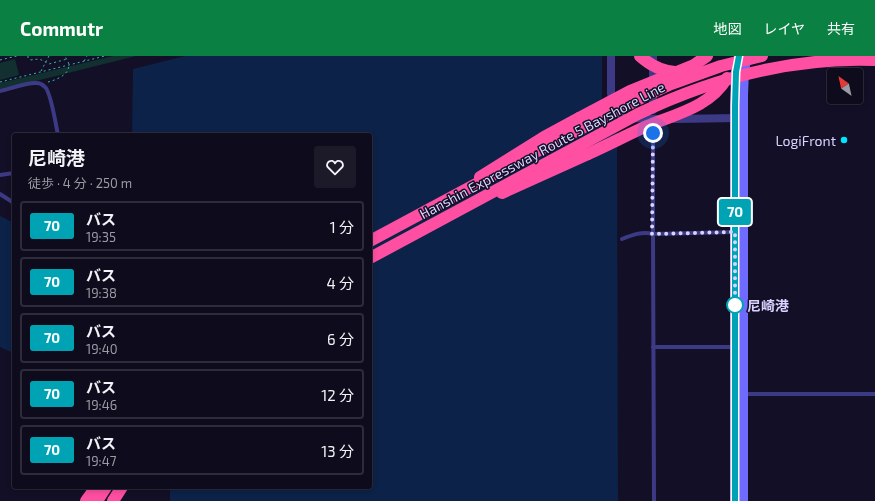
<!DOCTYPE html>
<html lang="ja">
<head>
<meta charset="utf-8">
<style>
  body { margin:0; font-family:"Exo 2","Noto Sans JP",sans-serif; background:#1c1929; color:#f1f3f6; height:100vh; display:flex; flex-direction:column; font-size:15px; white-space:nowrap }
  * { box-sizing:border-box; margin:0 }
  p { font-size:13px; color:#9b9ba3 }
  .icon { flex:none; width:22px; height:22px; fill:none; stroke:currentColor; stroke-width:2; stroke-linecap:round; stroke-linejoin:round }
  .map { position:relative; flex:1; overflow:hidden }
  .panel { position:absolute; left:12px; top:77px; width:360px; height:356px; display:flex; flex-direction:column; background:#0e0b1c; border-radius:4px; box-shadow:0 2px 6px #0003,0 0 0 1px #2e2b3b }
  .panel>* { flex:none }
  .badge { padding:0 8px; border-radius:3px; font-size:14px; line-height:26px }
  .needle { width:26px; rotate:327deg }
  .tools { position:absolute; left:827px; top:12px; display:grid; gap:8px }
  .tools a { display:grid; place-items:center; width:36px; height:36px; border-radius:4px; background:#0e0b1c; box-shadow:0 2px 6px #0003,0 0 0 1px #2e2b3b; font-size:20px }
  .you { position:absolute; width:20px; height:20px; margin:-10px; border:3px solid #fff; border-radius:50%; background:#1a73e8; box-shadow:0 0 0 6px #1a73e833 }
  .map>.badge { position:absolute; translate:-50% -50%; box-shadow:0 0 0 2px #fff }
  .round { display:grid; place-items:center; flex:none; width:42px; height:42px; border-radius:4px; background:#1c1929 }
  .overview { display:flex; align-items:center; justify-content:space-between; height:68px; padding:0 16px }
  h1 { font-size:19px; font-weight:700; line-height:30px }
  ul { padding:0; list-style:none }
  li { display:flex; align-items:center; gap:12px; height:50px; margin:0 8px 6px; padding:0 8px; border:2px solid #2e2b3b; border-radius:4px }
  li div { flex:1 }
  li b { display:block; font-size:15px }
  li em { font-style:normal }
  li .badge { min-width:44px; font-weight:700; text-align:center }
  header { display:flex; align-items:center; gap:24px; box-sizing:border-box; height:56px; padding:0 20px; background:#0b8043; color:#fff }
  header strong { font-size:19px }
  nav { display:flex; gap:22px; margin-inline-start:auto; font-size:14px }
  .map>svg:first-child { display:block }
</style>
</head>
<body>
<header>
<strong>Commutr</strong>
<nav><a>地図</a><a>レイヤ</a><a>共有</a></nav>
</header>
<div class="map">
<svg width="875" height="445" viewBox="0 0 875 445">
  <rect width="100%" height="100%" fill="#130f26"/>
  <g fill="#12302f">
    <polygon points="113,0 136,0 0,34 0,27"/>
    <polygon points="15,3 19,19 0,24 0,7"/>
  </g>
  <g fill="#0c2248">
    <polygon points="185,0 602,0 602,43 617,63 617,72 618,445 170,445 170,432 106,432 106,431 370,431 370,79 132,79 133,13"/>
    <polygon points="0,160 14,167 14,300 12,300 11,296 0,291"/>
  </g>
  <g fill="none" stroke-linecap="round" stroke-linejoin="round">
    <g stroke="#2fb8b0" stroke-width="1" stroke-dasharray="2 3" stroke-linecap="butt">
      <path d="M28,0v2l3,2c9,-2 11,0 18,4l18,-5"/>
      <polyline points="0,4 17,0"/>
      <polyline points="84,5 87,0"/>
      <polyline points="41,15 49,0"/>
      <polyline points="0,26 105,0"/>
      <path d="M48,26c8,-2 21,-7 21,-17 0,-3 -3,-6 -4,-9"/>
    </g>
    <g stroke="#3d3a85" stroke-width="4">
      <path d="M0,35c9,-2 28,-9 37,-8 3,0 6,2 8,4 6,5 11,39 13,48"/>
      <polyline points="653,69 653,178 654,445"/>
      <polyline points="0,119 14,117"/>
      <polyline points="0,138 14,147"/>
      <path d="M622,183c10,-4 20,-8 31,-5l81,-2"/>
      <polyline points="653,291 734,291"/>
      <polyline points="743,338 875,338"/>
    </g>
    <g stroke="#3d3a85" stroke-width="8">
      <polyline points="611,0 611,38 623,62 660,63"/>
      <polyline points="653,0 653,54"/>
      <polyline points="674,63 740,62"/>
    </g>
    <g stroke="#6f6bff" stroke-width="10">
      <polyline points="735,445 735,50 736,15 739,0"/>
      <polyline points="743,445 743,39 744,14 747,0"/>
    </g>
    <g stroke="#ff4fa3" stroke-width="12">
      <polyline points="480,121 544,81 579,62"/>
      <polyline points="502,137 588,98"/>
      <polyline points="86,445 96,431"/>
      <polyline points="97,445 106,431"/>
      <polyline points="113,445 122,431"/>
    </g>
    <g stroke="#ff4fa3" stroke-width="12">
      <path d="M640,0c10,9 21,15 35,16"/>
      <polyline points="579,62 630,35 694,9 707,0"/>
      <path d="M588,98c20,-9 39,-19 59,-28 29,-12 63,-19 80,-48"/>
      <polyline points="370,185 547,90 649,38 671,28 721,10 762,0"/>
      <path d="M370,202l268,-144c75,-36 154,-57 237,-54"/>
    </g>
  </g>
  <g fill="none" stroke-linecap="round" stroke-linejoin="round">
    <g stroke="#fff" stroke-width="9">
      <polyline id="line" points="735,445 735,50 736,16 739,0"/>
    </g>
    <use href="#line" stroke="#00a3b4" stroke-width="6"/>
    <polyline stroke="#d9d4ff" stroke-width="4" stroke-dasharray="0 7.2" points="653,77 652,178 735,176 735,249"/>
  </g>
  <circle fill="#00e5ff" stroke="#130f26" stroke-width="1.5" cx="844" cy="84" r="4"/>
  <circle fill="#fff" stroke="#00a3b4" stroke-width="2" cx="735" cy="249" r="8"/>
  <g text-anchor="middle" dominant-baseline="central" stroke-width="3" stroke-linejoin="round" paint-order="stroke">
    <g font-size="14" fill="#d9d4ff" stroke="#130f26" text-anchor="end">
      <text x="836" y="84">LogiFront</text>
    </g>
    <g font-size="14" fill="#d9d4ff" stroke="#130f26">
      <text transform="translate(542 94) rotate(-28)">Hanshin Expressway Route 5 Bayshore Line</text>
    </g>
    <g font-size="14" font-weight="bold" fill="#d9d4ff" stroke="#130f26" text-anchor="start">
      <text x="747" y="249">尼崎港</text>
    </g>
  </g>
</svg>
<div class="tools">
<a><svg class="needle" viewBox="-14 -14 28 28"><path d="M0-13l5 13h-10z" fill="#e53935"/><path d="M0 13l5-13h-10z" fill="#9b9ba3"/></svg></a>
</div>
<div class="you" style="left:653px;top:77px"></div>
<b class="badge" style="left:735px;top:156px;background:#00a3b4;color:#fff">70</b>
<section class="panel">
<div class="overview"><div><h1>尼崎港</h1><p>徒歩 · 4 分 · 250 m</p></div><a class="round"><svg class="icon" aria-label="heart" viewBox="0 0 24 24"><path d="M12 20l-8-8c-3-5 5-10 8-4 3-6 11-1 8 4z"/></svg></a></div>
<ul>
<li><span class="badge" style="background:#00a3b4;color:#fff">70</span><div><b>バス</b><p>19:35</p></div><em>1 分</em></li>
<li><span class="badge" style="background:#00a3b4;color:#fff">70</span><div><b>バス</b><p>19:38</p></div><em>4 分</em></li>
<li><span class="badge" style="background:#00a3b4;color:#fff">70</span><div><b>バス</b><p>19:40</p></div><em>6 分</em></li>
<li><span class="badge" style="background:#00a3b4;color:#fff">70</span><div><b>バス</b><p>19:46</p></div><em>12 分</em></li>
<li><span class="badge" style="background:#00a3b4;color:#fff">70</span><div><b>バス</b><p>19:47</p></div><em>13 分</em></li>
</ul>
</section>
</div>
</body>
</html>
